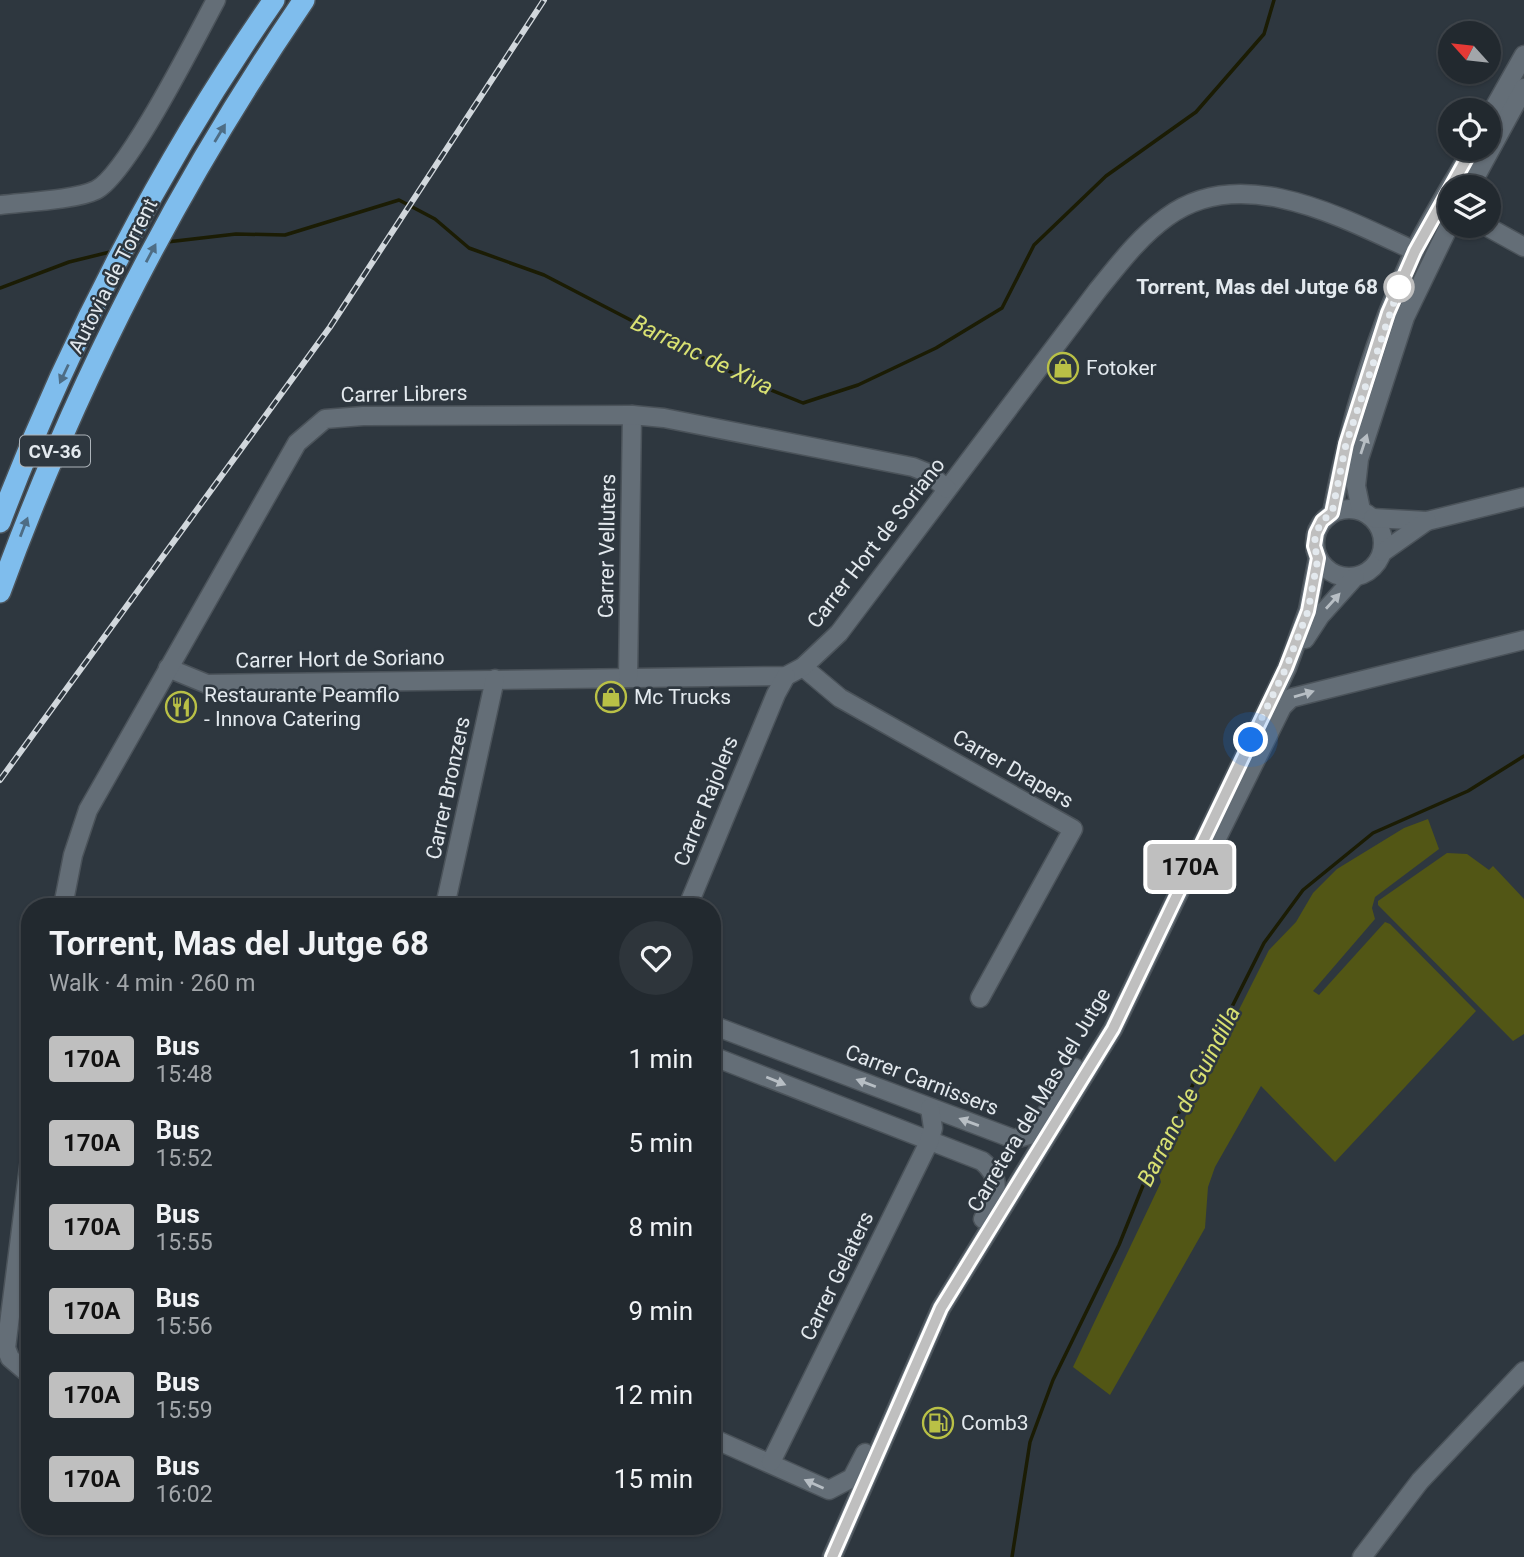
<!DOCTYPE html>
<html lang="en">
<head>
<meta charset="utf-8">
<style>
  body { margin:0; font-family:Roboto,sans-serif; background:#2e353b; color:#f1f3f6; height:100vh; display:flex; flex-direction:column; font-size:26px; white-space:nowrap }
  * { box-sizing:border-box; margin:0 }
  p { font-size:23px; color:#a2a6aa }
  .icon { flex:none; width:38px; height:38px; fill:none; stroke:currentColor; stroke-width:2; stroke-linecap:round; stroke-linejoin:round }
  .map { position:relative; flex:1; overflow:hidden }
  .drawer { position:absolute; left:21px; top:898px; width:700px; height:637px; display:flex; flex-direction:column; background:#22292f; border-radius:28px; box-shadow:0 2px 5px #0004,0 0 0 2px #3f454b }
  .drawer>* { flex:none }
  .badge { padding:0 14px; border-radius:5px; font-size:24px; line-height:46px }
  .needle { width:46px; rotate:297deg }
  .controls { position:absolute; left:1438px; top:21px; display:grid; gap:14px }
  .controls a { display:grid; place-items:center; width:63px; height:63px; border-radius:50%; background:#22292f; box-shadow:0 2px 5px #0004,0 0 0 2px #3f454b; font-size:35px }
  .you { position:absolute; width:35px; height:35px; margin:-18px; border:5px solid #fff; border-radius:50%; background:#1a73e8; box-shadow:0 0 0 10px #1a73e833 }
  .map>.badge { position:absolute; translate:-50% -50%; box-shadow:0 0 0 4px #fff }
  .round { display:grid; place-items:center; flex:none; width:74px; height:74px; border-radius:37px; background:#2e353b }
  .headline { display:flex; align-items:center; justify-content:space-between; height:119px; padding:0 28px }
  h1 { font-size:33px; font-weight:700; line-height:52px }
  ul { padding:0; list-style:none }
  li { display:flex; align-items:center; gap:21px; height:84px; padding:0 28px }
  li div { flex:1 }
  li b { display:block; font-size:26px }
  li em { font-style:normal }
  li .badge { min-width:77px; font-weight:700; text-align:center }
  .map>svg:first-child { display:block }
</style>
</head>
<body>
<div class="map">
<svg width="1524" height="1557" viewBox="0 0 1524 1557">
  <rect width="100%" height="100%" fill="#2e373f"/>
  <g fill="#525615">
    <polygon points="1428,819 1439,849 1375,897 1372,908 1375,919 1313,991 1319,995 1385,922 1390,924 1476,1011 1335,1162 1261,1086 1215,1167 1208,1187 1205,1228 1110,1395 1073,1367 1161,1182 1158,1171 1269,950 1296,922 1313,893 1337,869 1404,828"/>
    <polygon points="1447,853 1467,854 1489,870 1493,866 1524,899 1524,1034 1513,1041 1378,905 1378,901"/>
  </g>
  <g fill="none" stroke-linecap="round" stroke-linejoin="round">
    <g stroke="#1b1c04" stroke-width="3.5">
      <polyline points="167,242 236,234 285,235 399,200 435,219 469,248 544,275 746,380 803,403 858,385 936,348 1002,308 1034,245 1106,176 1196,112 1264,34 1274,0"/>
      <polyline points="0,288 69,262 114,251"/>
      <polyline points="1012,1557 1030,1442 1053,1380 1119,1245 1146,1178 1264,943 1303,890 1373,833 1468,791 1524,756"/>
    </g>
    <g stroke="#4b535a" stroke-width="21">
      <g id="minor">
        <polyline points="1489,117 1524,55"/>
        <polyline points="1470,187 1524,88"/>
        <path d="M0,205c24,-3 76,-5 96,-15 31,-15 100,-153 120,-190"/>
        <polyline points="1486,226 1524,247"/>
        <circle cx="1349" cy="543" r="34"/>
        <polyline points="1361,510 1356,486 1359,459 1405,317 1451,222"/>
        <path d="M1332,513c17,-89 43,-179 82,-261 17,-35 39,-69 58,-103"/>
        <polyline points="1373,518 1427,521 1524,497"/>
        <polyline points="1383,552 1427,521"/>
        <polyline points="1305,639 1320,616 1355,577"/>
        <polyline points="803,667 840,698 1073,829 980,998"/>
        <path d="M168,668l39,16 579,-8 17,-9 36,-34 258,-342c22,-27 42,-54 70,-74 74,-55 176,1 248,34"/>
        <polyline points="628,678 632,415"/>
        <polyline points="1218,836 1282,707 1291,698 1524,640"/>
        <polyline points="63,906 73,855 88,810 297,443 325,419 363,416 632,415 664,418 913,467 928,473 947,489"/>
        <polyline points="445,906 495,679"/>
        <polyline points="688,906 776,694 786,676"/>
        <polyline points="712,1025 1014,1139 1029,1135 1037,1128 1075,1068"/>
        <path d="M712,1056l270,105c22,18 14,36 1,58"/>
        <polyline points="30,1159 6,1348 10,1358 30,1375"/>
        <polyline points="712,1438 829,1490 852,1478 865,1453"/>
        <polyline points="771,1462 929,1142 933,1128 930,1108"/>
        <polyline points="832,1557 941,1308 1113,1029 1287,668 1308,610 1318,558"/>
        <polyline points="1362,1557 1420,1481 1524,1371"/>
      </g>
    </g>
    <g stroke="#4b535a" stroke-width="24">
      <g id="highway">
        <path d="M0,522c68,-180 164,-364 274,-522"/>
        <path d="M0,592c76,-209 179,-409 304,-592"/>
      </g>
    </g>
    <use href="#minor" stroke="#646e77" stroke-width="18"/>
    <use href="#highway" stroke="#7fbded" stroke-width="21"/>
    <g stroke="#d1d7dc" stroke-width="6">
      <polyline id="rail" points="0,780 330,327 544,0"/>
    </g>
    <use href="#rail" stroke="#2e373f" stroke-width="3.5" stroke-dasharray="10" stroke-linecap="butt"/>
  </g>
  <defs><path id="oneway-solid" d="M-6-.8H1V-3.2L6.5 0L1 3.2V.8H-6Z" transform="scale(1.75)"/></defs>
  <g fill="#4e6d85">
    <use href="#oneway-solid" transform="translate(220 133) rotate(-59)"/>
    <use href="#oneway-solid" transform="translate(151 253) rotate(-62)"/>
    <use href="#oneway-solid" transform="translate(64 374) rotate(115)"/>
    <use href="#oneway-solid" transform="translate(24 527) rotate(-69)"/>
  </g>
  <g fill="#b7bec4">
    <use href="#oneway-solid" transform="translate(1364 444) rotate(-72)"/>
    <use href="#oneway-solid" transform="translate(1333 601) rotate(-48)"/>
    <use href="#oneway-solid" transform="translate(1304 694) rotate(-16)"/>
    <use href="#oneway-solid" transform="translate(776 1081) rotate(22)"/>
    <use href="#oneway-solid" transform="translate(866 1083) rotate(-159)"/>
    <use href="#oneway-solid" transform="translate(969 1122) rotate(-160)"/>
    <use href="#oneway-solid" transform="translate(814 1484) rotate(-156)"/>
  </g>
  <g fill="none" stroke-linecap="round" stroke-linejoin="round">
    <g stroke="#fff" stroke-width="16">
      <polyline id="line" points="832,1557 941,1308 1113,1029 1286,668 1308,611 1318,558 1314,546 1316,533 1322,521 1332,513 1346,444 1388,313 1415,251 1472,149"/>
    </g>
    <use href="#line" stroke="#bfbfbf" stroke-width="10"/>
    <polyline stroke="#e3e9ee" stroke-width="7" stroke-dasharray="0 12.6" points="1251,740 1286,668 1308,611 1318,558 1314,546 1316,533 1322,521 1332,513 1346,444 1399,287"/>
  </g>
  <defs>
    <g id="shop-ring" transform="scale(1.575)"><circle r="9.5" fill="#2e373f" stroke="#b9c046" stroke-width="1.5"/><path d="M-5-2.5h2.3a2.7 3.5 0 0 1 5.4 0H5L5.5 6h-11ZM-1.5-2.5h3a1.5 2.3 0 0 0-3 0Z" fill="#b9c046"/></g>
    <g id="restaurant-ring" transform="scale(1.575)"><circle r="9.5" fill="#2e373f" stroke="#b9c046" stroke-width="1.5"/><path d="M-5-6h1v4h1v-4h1v4h1v-4h1v5L-1.5 .5V6h-2V.5L-5-1ZM5-6V6H3V1.5H1.5Q1.5-4 5-6Z" fill="#b9c046"/></g>
    <g id="fuel-ring" transform="scale(1.575)"><circle r="9.5" fill="#2e373f" stroke="#b9c046" stroke-width="1.5"/><path d="M-5.5-6h7V0h2V4h1.3V-2.5L3-4.5l.8-.8L6-3V5H2.5V1h-1V6h-7ZM-4.2-4.7v3.2H.2V-4.7Z" fill="#b9c046"/></g>
  </defs>
  <g fill-rule="evenodd">
    <use href="#shop-ring" x="1063" y="368"/>
    <use href="#shop-ring" x="611" y="697"/>
    <use href="#restaurant-ring" x="181" y="707"/>
    <use href="#fuel-ring" x="938" y="1423"/>
  </g>
  <circle fill="#fff" stroke="#bfbfbf" stroke-width="3.5" cx="1399" cy="287" r="14"/>
  <g text-anchor="middle" dominant-baseline="central" stroke-width="5" stroke-linejoin="round" paint-order="stroke">
    <rect fill="#2e373f" stroke="#adb4ba" stroke-width="2" x="20" y="435.5" width="70" height="31" rx="5"/>
    <g font-size="19" font-weight="bold" fill="#e3e9ee">
      <text x="55" y="451">CV-36</text>
    </g>
    <g font-size="21" fill="#e3e9ee" stroke="#2e373f">
      <text transform="translate(113 276) rotate(-63)">Autovia de Torrent</text>
      <text transform="translate(404 394) rotate(-1)">Carrer Librers</text>
      <text transform="translate(876 543) rotate(-52)">Carrer Hort de Soriano</text>
      <text transform="translate(607 546) rotate(-89)">Carrer Velluters</text>
      <text transform="translate(340 659) rotate(-1)">Carrer Hort de Soriano</text>
      <text transform="translate(1013 769) rotate(30)">Carrer Drapers</text>
      <text transform="translate(448 788) rotate(-78)">Carrer Bronzers</text>
      <text transform="translate(706 801) rotate(-68)">Carrer Rajolers</text>
      <text transform="translate(922 1080) rotate(21)">Carrer Carnissers</text>
      <text transform="translate(1039 1100) rotate(-59)">Carretera del Mas del Jutge</text>
      <text transform="translate(837 1276) rotate(-64)">Carrer Gelaters</text>
    </g>
    <g font-size="21" font-weight="bold" fill="#e3e9ee" stroke="#2e373f" text-anchor="end">
      <text x="1378" y="287">Torrent, Mas del Jutge 68</text>
    </g>
    <g font-size="21" fill="#e3e9ee" stroke="#2e373f" text-anchor="start">
      <text x="1086" y="368">Fotoker</text>
      <text x="204" y="695">Restaurante Peamflo<tspan x="204" dy="24">- Innova Catering</tspan></text>
      <text x="634" y="697">Mc Trucks</text>
      <text x="961" y="1423">Comb3</text>
    </g>
    <g font-size="23" font-style="italic" fill="#d9e172" stroke="#2e373f">
      <text transform="translate(702 355) rotate(26)">Barranc de Xiva</text>
      <text transform="translate(1189 1096) rotate(-63)">Barranc de Guindilla</text>
    </g>
  </g>
</svg>
<div class="controls">
<a><svg class="needle" viewBox="-14 -14 28 28"><path d="M0-13l5 13h-10z" fill="#e53935"/><path d="M0 13l5-13h-10z" fill="#a2a6aa"/></svg></a>
<a><svg class="icon" aria-label="locate" viewBox="0 0 24 24"><circle cx="12" cy="12" r="6"/><path d="M12 2v4M12 18v4M2 12h4M18 12h4"/></svg></a>
<a><svg class="icon" aria-label="layers" viewBox="0 0 24 24"><path d="M12 4l9 5-9 5-9-5zM3 14l9 5 9-5"/></svg></a>
</div>
<div class="you" style="left:1251px;top:740px"></div>
<b class="badge" style="left:1190px;top:867px;background:#bfbfbf;color:#111">170A</b>
<section class="drawer">
<div class="headline"><div><h1>Torrent, Mas del Jutge 68</h1><p>Walk · 4 min · 260 m</p></div><a class="round"><svg class="icon" aria-label="heart" viewBox="0 0 24 24"><path d="M12 20l-8-8c-3-5 5-10 8-4 3-6 11-1 8 4z"/></svg></a></div>
<ul>
<li><span class="badge" style="background:#bfbfbf;color:#111">170A</span><div><b>Bus</b><p>15:48</p></div><em>1 min</em></li>
<li><span class="badge" style="background:#bfbfbf;color:#111">170A</span><div><b>Bus</b><p>15:52</p></div><em>5 min</em></li>
<li><span class="badge" style="background:#bfbfbf;color:#111">170A</span><div><b>Bus</b><p>15:55</p></div><em>8 min</em></li>
<li><span class="badge" style="background:#bfbfbf;color:#111">170A</span><div><b>Bus</b><p>15:56</p></div><em>9 min</em></li>
<li><span class="badge" style="background:#bfbfbf;color:#111">170A</span><div><b>Bus</b><p>15:59</p></div><em>12 min</em></li>
<li><span class="badge" style="background:#bfbfbf;color:#111">170A</span><div><b>Bus</b><p>16:02</p></div><em>15 min</em></li>
</ul>
</section>
</div>
</body>
</html>
